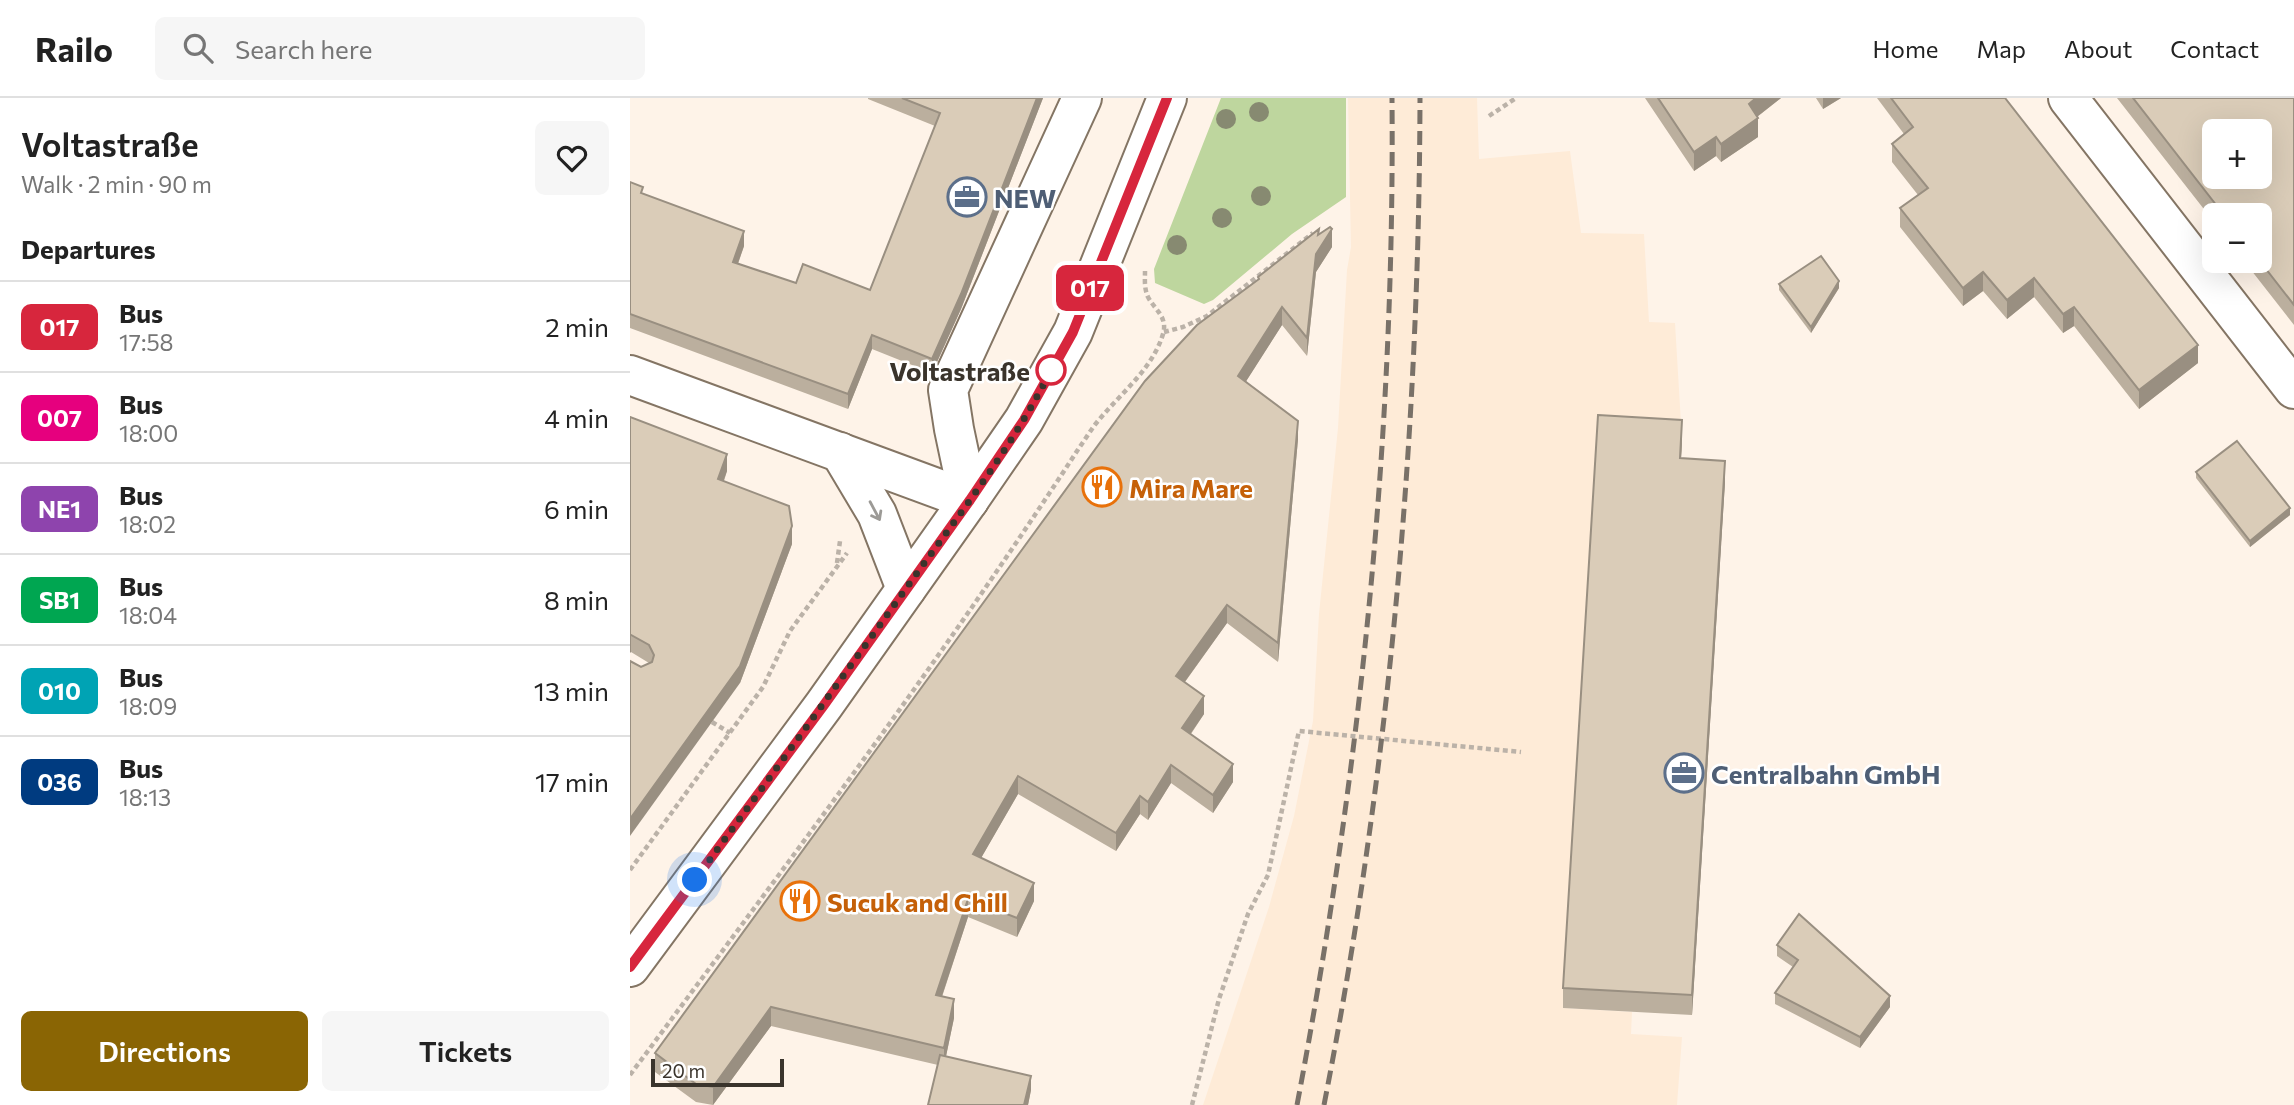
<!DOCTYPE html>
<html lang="en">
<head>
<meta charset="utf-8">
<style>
  body { margin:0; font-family:Commissioner,sans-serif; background:#f6f6f6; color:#222; height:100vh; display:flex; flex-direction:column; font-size:26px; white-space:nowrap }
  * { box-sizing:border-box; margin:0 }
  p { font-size:23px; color:#767676 }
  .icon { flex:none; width:38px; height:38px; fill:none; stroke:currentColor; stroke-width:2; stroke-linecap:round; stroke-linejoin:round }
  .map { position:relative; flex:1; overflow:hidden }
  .drawer { display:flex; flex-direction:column; background:#fff; width:630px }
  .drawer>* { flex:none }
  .badge { padding:0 14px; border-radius:10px; font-size:24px; line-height:46px }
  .controls { position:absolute; left:1572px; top:21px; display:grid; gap:14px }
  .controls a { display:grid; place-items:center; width:70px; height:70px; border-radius:10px; background:#fff; box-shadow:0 7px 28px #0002; font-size:35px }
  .scale { position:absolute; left:21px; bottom:18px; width:133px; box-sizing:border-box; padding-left:7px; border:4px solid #3a342c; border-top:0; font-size:19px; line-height:24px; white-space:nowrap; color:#3a342c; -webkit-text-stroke:5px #fff; paint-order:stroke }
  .you { position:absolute; width:35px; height:35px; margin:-18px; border:5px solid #fff; border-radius:50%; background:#1a73e8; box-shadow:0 0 0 10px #1a73e833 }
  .map>.badge { position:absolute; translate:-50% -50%; box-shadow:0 0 0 4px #fff }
  h2 { padding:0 21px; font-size:26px; line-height:63px }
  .round { display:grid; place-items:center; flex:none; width:74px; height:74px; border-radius:10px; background:#f6f6f6 }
  .headline { display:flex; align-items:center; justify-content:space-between; height:119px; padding:0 21px }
  h1 { font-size:33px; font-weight:600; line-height:52px }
  .action { display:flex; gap:14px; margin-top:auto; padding:14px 21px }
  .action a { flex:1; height:80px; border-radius:10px; background:#8a6504; color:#fff; font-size:28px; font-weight:600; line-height:80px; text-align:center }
  .action a+a { background:#f6f6f6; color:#222 }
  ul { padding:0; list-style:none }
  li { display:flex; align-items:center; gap:21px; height:91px; padding:0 21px; border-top:2px solid #e0e0e0 }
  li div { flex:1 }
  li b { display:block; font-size:26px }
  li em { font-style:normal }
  li .badge { min-width:77px; font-weight:700; text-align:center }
  header { display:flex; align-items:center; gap:42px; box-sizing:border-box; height:98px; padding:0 35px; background:#fff; border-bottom:2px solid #e0e0e0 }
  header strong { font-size:33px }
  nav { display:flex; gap:38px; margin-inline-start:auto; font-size:24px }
  .search { width:490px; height:63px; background:#f6f6f6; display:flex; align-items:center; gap:18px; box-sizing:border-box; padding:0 24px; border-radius:10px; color:#767676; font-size:26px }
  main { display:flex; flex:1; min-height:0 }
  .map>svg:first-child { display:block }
</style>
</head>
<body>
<header>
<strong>Railo</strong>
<div class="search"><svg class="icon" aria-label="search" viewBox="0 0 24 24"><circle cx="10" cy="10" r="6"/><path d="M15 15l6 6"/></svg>Search here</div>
<nav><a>Home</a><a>Map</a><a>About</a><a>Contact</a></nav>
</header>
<main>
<section class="drawer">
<div class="headline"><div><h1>Voltastraße</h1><p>Walk · 2 min · 90 m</p></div><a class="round"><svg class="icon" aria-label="heart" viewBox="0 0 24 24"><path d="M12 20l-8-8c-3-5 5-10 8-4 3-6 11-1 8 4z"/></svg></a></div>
<h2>Departures</h2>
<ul>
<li><span class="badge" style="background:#d7263d;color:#fff">017</span><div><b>Bus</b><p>17:58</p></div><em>2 min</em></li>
<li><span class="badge" style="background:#e6007e;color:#fff">007</span><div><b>Bus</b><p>18:00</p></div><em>4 min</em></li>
<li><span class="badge" style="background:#8e44ad;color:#fff">NE1</span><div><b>Bus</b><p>18:02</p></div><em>6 min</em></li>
<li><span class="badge" style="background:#00a651;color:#fff">SB1</span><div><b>Bus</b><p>18:04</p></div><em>8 min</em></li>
<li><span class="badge" style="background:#00a3b4;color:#fff">010</span><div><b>Bus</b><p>18:09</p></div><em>13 min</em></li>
<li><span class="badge" style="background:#003b80;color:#fff">036</span><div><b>Bus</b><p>18:13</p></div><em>17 min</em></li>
</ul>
<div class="action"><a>Directions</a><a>Tickets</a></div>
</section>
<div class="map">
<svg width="1664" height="1007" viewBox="0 0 1664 1007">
  <rect width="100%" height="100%" fill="#fef3e8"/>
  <polygon fill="#feebd7" points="718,0 847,0 849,61 940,53 951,135 1014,136 1019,224 1045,225 1052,342 968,337 933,910 1002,914 1001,936 1052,939 1047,1007 573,1007 639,809 664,718 683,623 689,516 708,330 717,172 721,149"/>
  <polygon fill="#bed69e" points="591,0 716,0 716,99 662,136 583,202 574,206 525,185 524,171"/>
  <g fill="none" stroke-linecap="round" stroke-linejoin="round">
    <g stroke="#847564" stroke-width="42">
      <g id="minor">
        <polyline points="1438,0 1664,291"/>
        <polyline points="210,354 247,416 276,491"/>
        <polyline points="339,402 324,331 318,292 452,0"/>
      </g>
    </g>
    <g stroke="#847564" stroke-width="42">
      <polyline id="tertiary" points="0,277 339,402"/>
    </g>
    <g stroke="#847564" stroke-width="42">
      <polyline id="secondary" points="0,869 194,607 339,402 394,322 443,234 537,0"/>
    </g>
    <g stroke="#bbb2a8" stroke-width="4.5" stroke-dasharray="5 3.5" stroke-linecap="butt">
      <polyline points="859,18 886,0"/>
      <polyline points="534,234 553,229 577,218 683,135"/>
      <polyline points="207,465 210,443"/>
      <polyline points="82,624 100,635"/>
      <polyline points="0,772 133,589 160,533 217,455"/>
      <path d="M0,977c153,-206 309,-411 449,-627 5,-7 10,-15 15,-22 23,-30 58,-55 69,-92 5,-17 -8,-24 -15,-37 -4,-9 -3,-17 -3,-26"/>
      <polyline points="562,1007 589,901 618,816 638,777 669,633 891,654"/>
    </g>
    <use href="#minor" stroke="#fff" stroke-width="38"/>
    <use href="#tertiary" stroke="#fff" stroke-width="38"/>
    <use href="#secondary" stroke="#fff" stroke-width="38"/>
    <g stroke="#797168" stroke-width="5" stroke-dasharray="14 7" stroke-linecap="butt">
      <path d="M667,1007c63,-332 98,-669 95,-1007"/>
      <path d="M694,1007c65,-332 95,-669 96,-1007"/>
    </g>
  </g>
  <g fill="#878a71">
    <circle cx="629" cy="14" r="10"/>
    <circle cx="596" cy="21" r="10"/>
    <circle cx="631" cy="98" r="10"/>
    <circle cx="592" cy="120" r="10"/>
    <circle cx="547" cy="147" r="10"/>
  </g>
  <g fill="#bbaf9e">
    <polygon points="238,0 413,0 331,211 302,275 242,251 218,311 0,230 0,84 13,96 114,148 108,166 166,185 240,192 305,28 238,1"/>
    <polygon points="1015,0 1151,0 1127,19 1128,39 1091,64 1086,58 1064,73"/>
    <polygon points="1186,0 1211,0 1193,11"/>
    <polygon points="1247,0 1375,0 1568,265 1509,311 1444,228 1433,235 1404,199 1377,221 1353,193 1333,208 1270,129 1270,110 1288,97 1262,64 1262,46 1274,36"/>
    <polygon points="1487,0 1664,0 1664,227 1614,163 1629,163 1629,117 1584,117 1584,124"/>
    <polygon points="689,137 702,149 686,174 677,258 652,227 616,283 668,341 648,564 597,525 555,584 574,616 561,636 603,684 583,715 541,685 518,722 510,716 486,753 388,696 351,760 404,803 387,839 338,819 312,899 324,920 316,958 401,992 398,1007 298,1007 308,967 141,928 83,1007 66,1004 25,974 25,955 628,182 628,179"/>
    <polygon points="1149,186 1209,190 1181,235 1149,192"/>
    <polygon points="0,319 97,373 94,383 162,446 110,585 11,569 19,565 1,554"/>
    <polygon points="1052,342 1051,360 1095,384 1062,917 933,910 933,890"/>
    <polygon points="1566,374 1660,417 1620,449 1566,380"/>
    <polygon points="1147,847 1260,909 1230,950 1145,906 1145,895 1163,869 1147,858"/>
  </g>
  <g fill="#998f81">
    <polygon points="407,0 413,0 331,211 302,275 302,261"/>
    <polygon points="1126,0 1151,0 1119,25 1119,6"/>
    <polygon points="1193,0 1211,0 1193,11"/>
    <polygon points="1128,20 1128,39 1091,64 1091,46"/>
    <polygon points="1086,39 1086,58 1064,73 1064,54"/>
    <polygon points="702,131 702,149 686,174 677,258 677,240 686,156"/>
    <polygon points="114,133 114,148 103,179 103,164"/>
    <polygon points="1353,174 1353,193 1333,208 1333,190"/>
    <polygon points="1404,180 1404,199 1377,221 1377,202"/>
    <polygon points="1209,183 1209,190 1181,235 1181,229"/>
    <polygon points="652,209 652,227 608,296 608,278"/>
    <polygon points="1444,209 1444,228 1433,235 1433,216"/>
    <polygon points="242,237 242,251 218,311 218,296"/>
    <polygon points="1568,247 1568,265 1509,311 1509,292"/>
    <polygon points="1052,322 1052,342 1050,380 1050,360"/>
    <polygon points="668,323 668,341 648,564 648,545"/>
    <polygon points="97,356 97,373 88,398 88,381"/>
    <polygon points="1095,363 1095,384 1062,917 1062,897"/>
    <polygon points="1660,410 1660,417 1620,449 1620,443"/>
    <polygon points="162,428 162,446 110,585 0,738 0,721"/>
    <polygon points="597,507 597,525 546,596 546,578"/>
    <polygon points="0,537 1,537 1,554 0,555"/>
    <polygon points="574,598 574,616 552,648 552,630"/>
    <polygon points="603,666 603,684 583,715 583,697"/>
    <polygon points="541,667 541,685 518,722 518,704"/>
    <polygon points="388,678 388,696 343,774 343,756"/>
    <polygon points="510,698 510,716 486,753 486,735"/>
    <polygon points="404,785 404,803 387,839 387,820"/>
    <polygon points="338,801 338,819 306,916 306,897"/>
    <polygon points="1260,898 1260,909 1230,950 1230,939"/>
    <polygon points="324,901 324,920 314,968 314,950"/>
    <polygon points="141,909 141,928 83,1007 83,989"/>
    <polygon points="401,978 401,992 398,1007 394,1007"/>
  </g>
  <g fill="#daccb8" stroke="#998f81" stroke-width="2" fill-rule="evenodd">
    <polygon points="272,0 407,0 331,196 302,261 242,237 218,296 0,216 0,84 13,89 11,95 114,133 103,164 166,185 173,166 240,192 310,15"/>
    <polygon points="1028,0 1126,0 1119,6 1128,20 1091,46 1086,39 1064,54"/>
    <polygon points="1261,0 1375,0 1568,247 1509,292 1444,209 1433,216 1404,180 1377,202 1353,174 1333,190 1270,110 1298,90 1262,46 1283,29"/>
    <path d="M1503,0h161v207l-35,-45v-45h-35zM1584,33h45v46h-45z"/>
    <polygon points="700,129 702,131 686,156 677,240 652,209 608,278 668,323 648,545 597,507 546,578 574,598 552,630 603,666 583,697 541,667 518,704 510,698 486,735 388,678 343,756 404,785 387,820 338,801 306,897 324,901 314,950 141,909 83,989 66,986 25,955 515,283 567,227 629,181 628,179 689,131 688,137"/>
    <polygon points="1191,158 1209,183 1181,229 1149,186"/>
    <polygon points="968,317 1052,322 1050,360 1095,363 1062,897 933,890"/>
    <polygon points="0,319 97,356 88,381 159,408 162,428 110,568 0,721 0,563 11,569 22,564 24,557 19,547 1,537 0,537"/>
    <polygon points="1607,343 1660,410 1620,443 1566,374"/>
    <polygon points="1169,816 1260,898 1230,939 1145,895 1168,862 1147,847"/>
    <polygon points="310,957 401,978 394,1007 298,1007"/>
  </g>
  <defs><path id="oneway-shaft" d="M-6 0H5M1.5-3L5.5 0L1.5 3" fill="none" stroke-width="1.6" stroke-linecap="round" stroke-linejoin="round" transform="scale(1.75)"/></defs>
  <use stroke="#9c9a96" href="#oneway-shaft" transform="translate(245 413) rotate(62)"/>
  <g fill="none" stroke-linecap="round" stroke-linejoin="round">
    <g stroke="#fff" stroke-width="16">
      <polyline id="line" points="0,869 194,607 340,402 394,322 443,234 537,0"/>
    </g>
    <use href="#line" stroke="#d7263d" stroke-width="10"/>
    <path stroke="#3a342c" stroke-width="7" stroke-dasharray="0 12.6" d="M65,782c71,-97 142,-195 212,-293 50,-70 105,-139 144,-217"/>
  </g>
  <defs>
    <g id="office-ring" transform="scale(2.0125)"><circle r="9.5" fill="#fff" stroke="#5c6f8a" stroke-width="1.5"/><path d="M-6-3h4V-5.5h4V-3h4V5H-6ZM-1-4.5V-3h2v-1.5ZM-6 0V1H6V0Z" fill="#5c6f8a"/></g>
    <g id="restaurant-ring" transform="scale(2.0125)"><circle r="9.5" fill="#fff" stroke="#e8710a" stroke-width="1.5"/><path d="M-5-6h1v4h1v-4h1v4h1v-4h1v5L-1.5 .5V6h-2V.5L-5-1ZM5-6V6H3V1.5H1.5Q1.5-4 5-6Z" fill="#e8710a"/></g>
  </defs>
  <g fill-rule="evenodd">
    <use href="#office-ring" x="337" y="99"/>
    <use href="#restaurant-ring" x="472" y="389"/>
    <use href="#office-ring" x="1054" y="675"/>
    <use href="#restaurant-ring" x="170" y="803"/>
  </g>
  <circle fill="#fff" stroke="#d7263d" stroke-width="3.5" cx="421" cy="272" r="14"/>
  <g text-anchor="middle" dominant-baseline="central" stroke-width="5" stroke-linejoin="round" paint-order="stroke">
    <g font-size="26" font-weight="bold" fill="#4e5e75" stroke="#fff" text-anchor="start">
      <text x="364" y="99">NEW</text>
      <text x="1081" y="675">Centralbahn GmbH</text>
    </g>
    <g font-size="26" font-weight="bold" fill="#3a342c" stroke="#fff" text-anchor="end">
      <text x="400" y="272">Voltastraße</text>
    </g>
    <g font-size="26" font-weight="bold" fill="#c56008" stroke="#fff" text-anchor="start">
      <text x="499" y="389">Mira Mare</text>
      <text x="197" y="803">Sucuk and Chill</text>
    </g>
  </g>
</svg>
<div class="controls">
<a>+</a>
<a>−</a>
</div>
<div class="scale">20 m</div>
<div class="you" style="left:65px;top:782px"></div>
<b class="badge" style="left:460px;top:190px;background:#d7263d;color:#fff">017</b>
</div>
</main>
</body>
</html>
